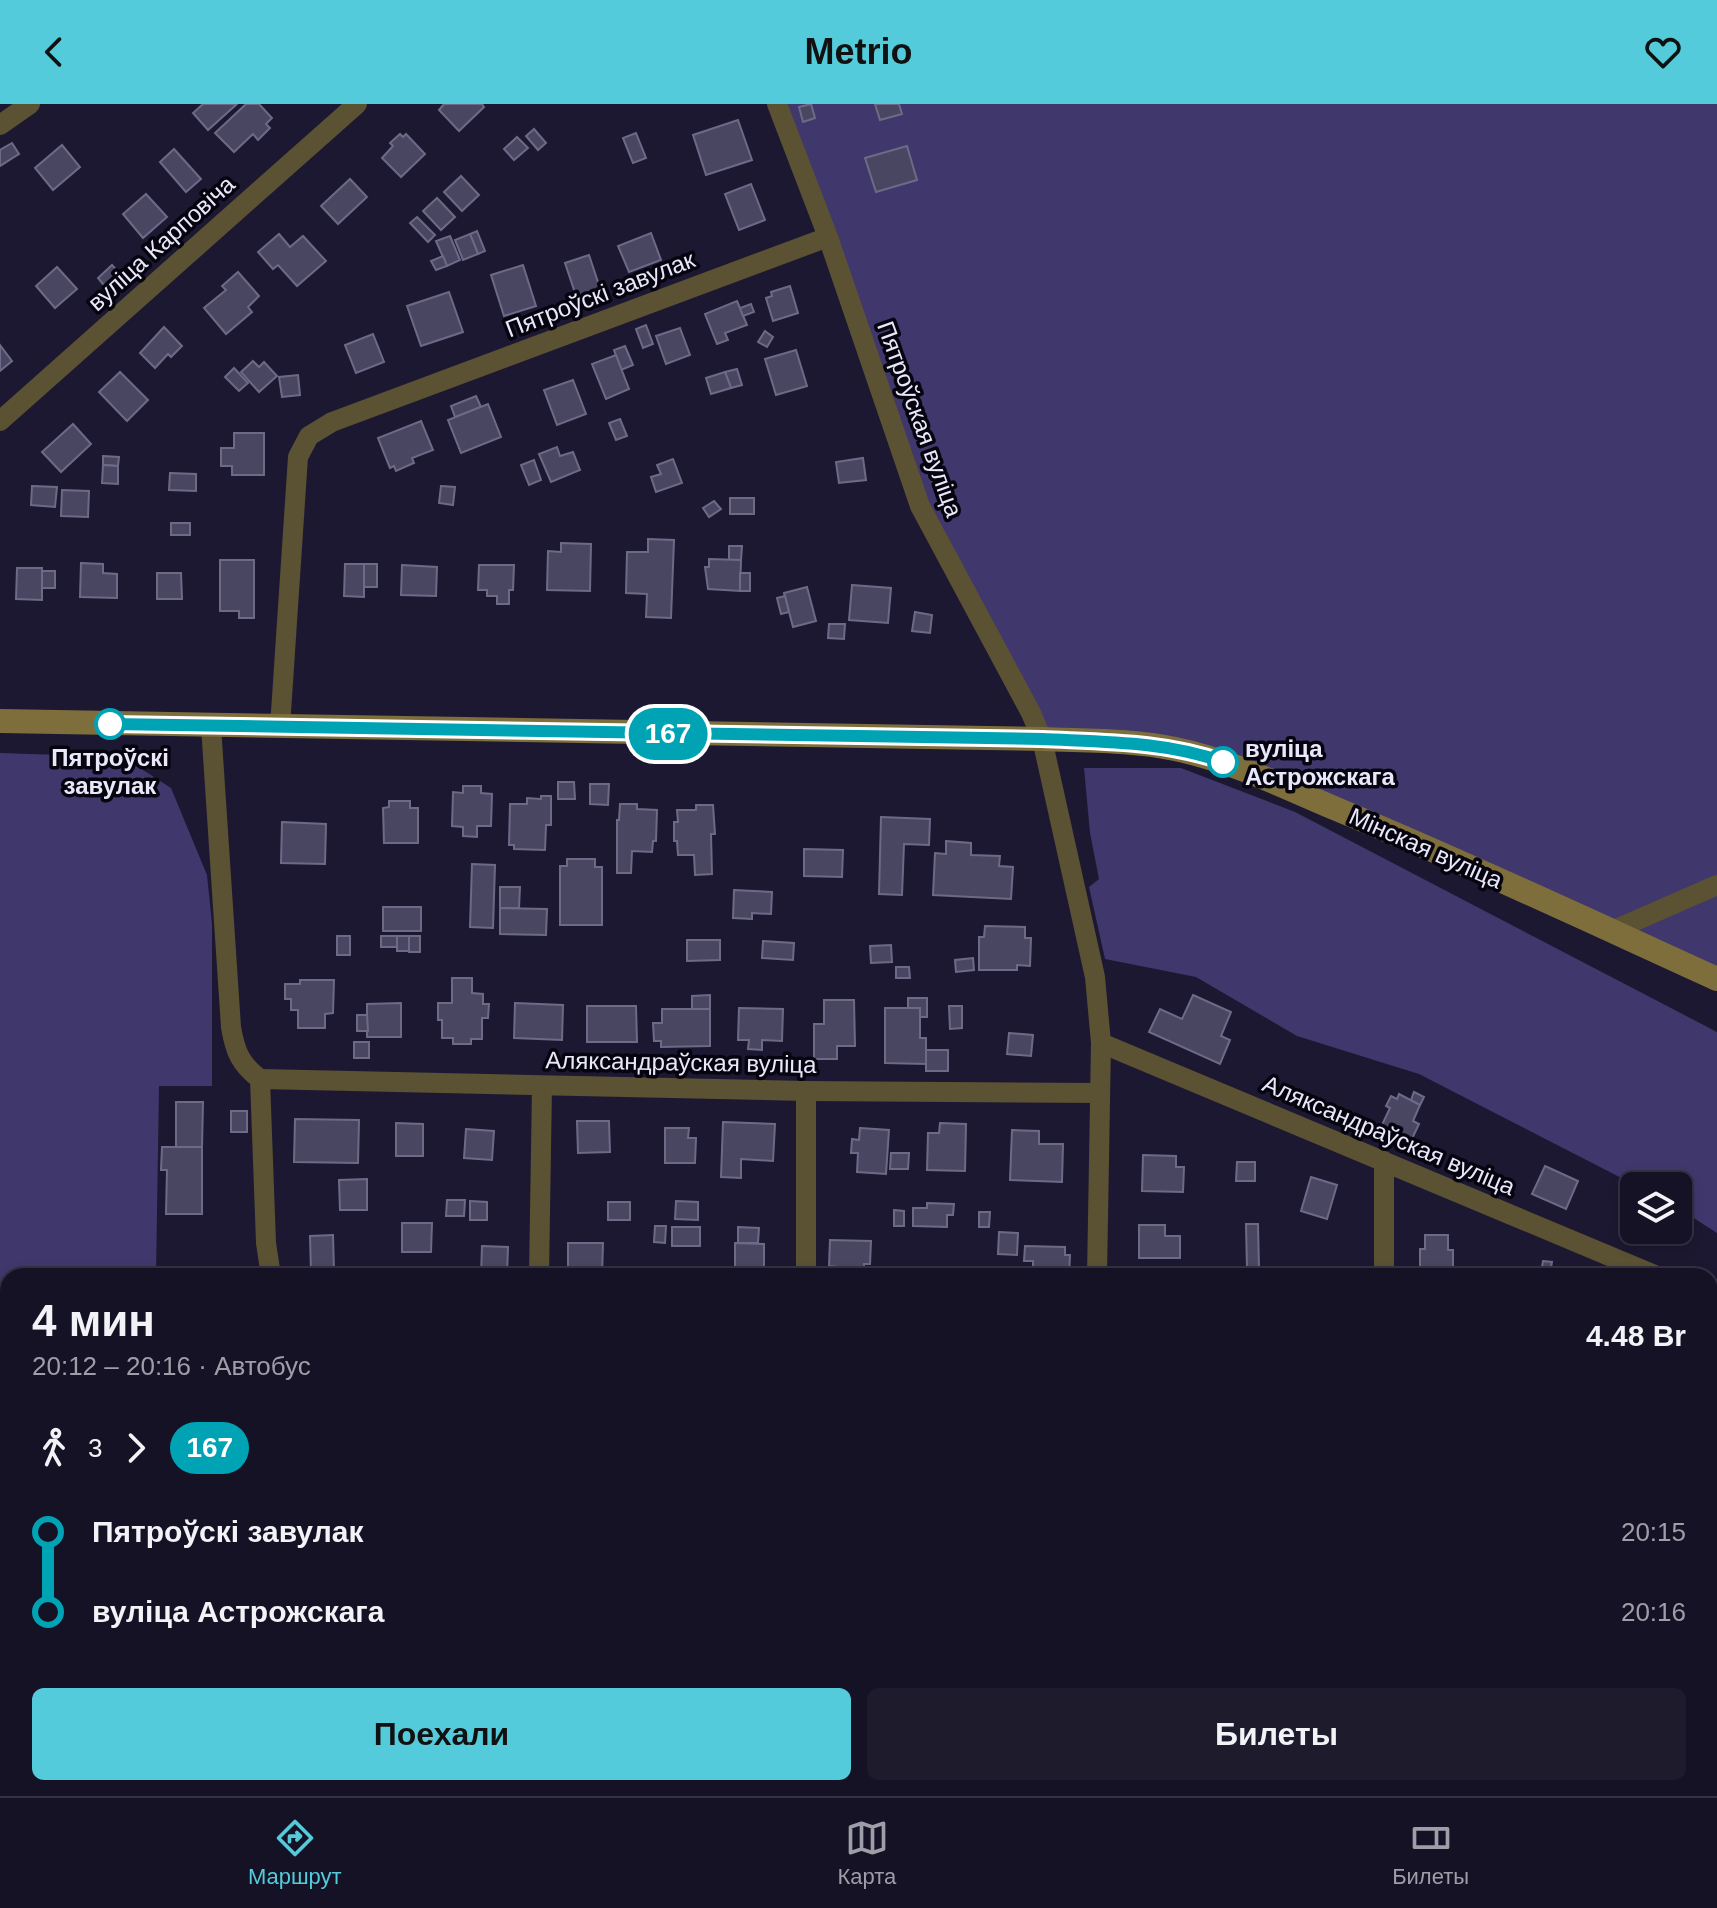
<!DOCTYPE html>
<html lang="ru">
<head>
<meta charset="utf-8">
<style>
  body { margin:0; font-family:Helvetica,sans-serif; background:#1e1b2d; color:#f1f3f6; height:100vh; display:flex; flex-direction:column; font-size:30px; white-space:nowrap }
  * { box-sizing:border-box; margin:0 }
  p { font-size:26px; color:#9d9ea7 }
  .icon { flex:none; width:44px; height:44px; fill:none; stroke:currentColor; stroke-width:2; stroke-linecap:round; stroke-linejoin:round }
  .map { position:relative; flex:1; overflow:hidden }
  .drawer { position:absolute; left:0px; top:1164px; width:1718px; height:528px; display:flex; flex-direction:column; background:#151225; border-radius:24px 24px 0 0; box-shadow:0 4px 12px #0003,0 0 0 2px #343242 }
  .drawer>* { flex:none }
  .badge { padding:0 16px; border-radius:26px; font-size:28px; line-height:52px }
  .controls { position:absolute; left:1620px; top:1068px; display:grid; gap:16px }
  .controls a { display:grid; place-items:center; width:72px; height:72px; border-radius:12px; background:#151225; box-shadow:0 4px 12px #0003,0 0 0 2px #343242; font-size:40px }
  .map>.badge { position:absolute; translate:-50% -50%; box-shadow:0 0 0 4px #fff }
  .legs { display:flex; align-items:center; gap:12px; height:88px; padding:0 32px; font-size:26px }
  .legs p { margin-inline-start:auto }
  .head { display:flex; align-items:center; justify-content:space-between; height:136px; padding:0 32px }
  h1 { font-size:44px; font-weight:800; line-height:60px }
  .action { display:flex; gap:16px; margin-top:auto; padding:16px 32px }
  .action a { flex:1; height:92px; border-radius:12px; background:#53cbda; color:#111; font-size:32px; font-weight:800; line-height:92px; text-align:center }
  .action a+a { background:#1e1b2d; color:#f1f3f6 }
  ul { padding:0 32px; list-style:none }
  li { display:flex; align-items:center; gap:28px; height:80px; font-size:30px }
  li i { display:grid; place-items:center; width:12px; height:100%; margin:0 10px; background:currentColor }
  li i::after { content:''; width:20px; height:20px; margin:-10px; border:6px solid; border-radius:50%; background:#151225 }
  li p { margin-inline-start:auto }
  li:first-child i { background:linear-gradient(#0000 50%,currentColor 0) }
  li:last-child i { background:linear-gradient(currentColor 50%,#0000 0) }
  header { display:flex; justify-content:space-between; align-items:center; height:104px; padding:0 32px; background:#53cbda; color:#111; font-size:36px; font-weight:800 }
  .dock { display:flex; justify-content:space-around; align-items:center; height:112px; border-top:2px solid #343242; background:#151225; font-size:22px; color:#9d9ea7 }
  .dock a { display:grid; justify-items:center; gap:4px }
  .dock .on { color:#53cbda }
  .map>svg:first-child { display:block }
</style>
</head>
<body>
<header><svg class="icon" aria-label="back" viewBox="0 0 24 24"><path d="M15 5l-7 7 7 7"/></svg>Metrio<svg class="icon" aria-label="heart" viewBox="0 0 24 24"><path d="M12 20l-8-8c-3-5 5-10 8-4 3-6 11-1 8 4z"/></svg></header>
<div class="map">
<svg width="1717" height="1692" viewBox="0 0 1717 1692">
  <rect width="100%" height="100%" fill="#1c1831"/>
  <g fill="#40376c">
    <polygon points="777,0 1717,0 1717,875 1240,665 1042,635 929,421"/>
    <polygon points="0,649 123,653 171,684 207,771 212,820 212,982 159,982 156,1172 8,1172 8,1226 0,1228"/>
    <polygon points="1084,664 1181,664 1295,708 1717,928 1717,1129 1678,1104 1678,1082 1637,1082 1419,970 1297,932 1196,873 1105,855 1089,783 1099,775 1090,729"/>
    <polygon points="0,1362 8,1388 8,1684 88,1684 90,1692 0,1692"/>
    <polygon points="311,1684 580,1684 598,1692 300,1692"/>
  </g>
  <g fill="#494662" stroke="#6d6a88" stroke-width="2">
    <polygon points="203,0 237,0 208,26 193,9"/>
    <polygon points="246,0 259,0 272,14 266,20 270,24 258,36 253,30 234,48 215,29"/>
    <polygon points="444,0 482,0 484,3 459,27 439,6"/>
    <polygon points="811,0 815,14 803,18 799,3"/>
    <polygon points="875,0 899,0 902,10 880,16"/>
    <polygon points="738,16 752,56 706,71 693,31"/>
    <polygon points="534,25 546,39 538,46 526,32"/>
    <polygon points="636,29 646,54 633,59 623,34"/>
    <polygon points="400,30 403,33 406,30 425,50 401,73 382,54 393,42 390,39"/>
    <polygon points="517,33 528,44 514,56 504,45"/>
    <polygon points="12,39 19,50 0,62 0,46"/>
    <polygon points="62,41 80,63 53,86 35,64"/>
    <polygon points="907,42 917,76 876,88 865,54"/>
    <polygon points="174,45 201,75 186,88 160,58"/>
    <polygon points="461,72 479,91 462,107 444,88"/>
    <polygon points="350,75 367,93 338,120 321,102"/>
    <polygon points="751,80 765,116 739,126 725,90"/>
    <polygon points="146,90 167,113 143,134 123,110"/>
    <polygon points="437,94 455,113 441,126 423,107"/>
    <polygon points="417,113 435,131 428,138 410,119"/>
    <polygon points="477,127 485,147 478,150 470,130"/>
    <polygon points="651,129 661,156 629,168 618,142"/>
    <polygon points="279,130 290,143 303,132 326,157 297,182 278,161 273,165 258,148"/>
    <polygon points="470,130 478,150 463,156 455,136"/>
    <polygon points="450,132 460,156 447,162 436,137"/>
    <polygon points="589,151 600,184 576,192 565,159"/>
    <polygon points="443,152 447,162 436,166 431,157"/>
    <polygon points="112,161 127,178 112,191 98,174"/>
    <polygon points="523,161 536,202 504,212 491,171"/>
    <polygon points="57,163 77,185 55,204 36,182"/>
    <polygon points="238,168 259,192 248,203 252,208 226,230 204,204 226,186 222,182"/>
    <polygon points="790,182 798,209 773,217 766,194 772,192 771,188"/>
    <polygon points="449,188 463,228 421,242 407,202"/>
    <polygon points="737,197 747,221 725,229 728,236 717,240 705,210"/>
    <polygon points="751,200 754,208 743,212 740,204"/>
    <polygon points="646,221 653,240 643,244 636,225"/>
    <polygon points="164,223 182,242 171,253 168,250 155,264 140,249"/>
    <polygon points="680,224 690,251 666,260 656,232"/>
    <polygon points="765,227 773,233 767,243 758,238"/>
    <polygon points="373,230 384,258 356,269 345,241"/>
    <polygon points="0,241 12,257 0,267"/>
    <polygon points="625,242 633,261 621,266 614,246"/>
    <polygon points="796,246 807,282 776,291 765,255"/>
    <polygon points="616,251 629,285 606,295 592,260"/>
    <polygon points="253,257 259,263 264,258 277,272 259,288 241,268"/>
    <polygon points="234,264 248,279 239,287 225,273"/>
    <polygon points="737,265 742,281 731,284 725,268"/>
    <polygon points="120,268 148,296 127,317 99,288"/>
    <polygon points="725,268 731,284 711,290 706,274"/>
    <polygon points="298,271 300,291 282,293 279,273"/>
    <polygon points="573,276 586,310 557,321 544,286"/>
    <polygon points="476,292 481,303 455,313 451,302"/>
    <polygon points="488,300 501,333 461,349 448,316"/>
    <polygon points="620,315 627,332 616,336 609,319"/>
    <polygon points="421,317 433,346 412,354 414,359 396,367 394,362 390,364 378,334"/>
    <polygon points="73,320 91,340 61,368 42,348"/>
    <polygon points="234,329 264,329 264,371 232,371 232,362 221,362 221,344 234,344"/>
    <polygon points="557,343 560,352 573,348 580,366 551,378 539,350"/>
    <polygon points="103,352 119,353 118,362 103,361"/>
    <polygon points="863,354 866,376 839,379 836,358"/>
    <polygon points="673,355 682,379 656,388 651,373 661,370 657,361"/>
    <polygon points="534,356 541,376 529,381 521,361"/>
    <polygon points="103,361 118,362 118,380 102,379"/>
    <polygon points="170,369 196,370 196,387 169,386"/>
    <polygon points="32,382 57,383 55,403 31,401"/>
    <polygon points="441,382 455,383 453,401 439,399"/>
    <polygon points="62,386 89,387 88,413 61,412"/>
    <rect x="730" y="394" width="24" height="16"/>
    <polygon points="714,397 721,405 709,413 703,404"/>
    <rect x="171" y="419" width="19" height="12"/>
    <polygon points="648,435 674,436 671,514 646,513 647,490 626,489 627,448 648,448"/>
    <polygon points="561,439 591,440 590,487 547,486 548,447 561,448"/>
    <polygon points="729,442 742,442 741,456 729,456"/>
    <polygon points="709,455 741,456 740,487 708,485 705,463 709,463"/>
    <polygon points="220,456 254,456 254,514 239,514 239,507 220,507"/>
    <polygon points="81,459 103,460 103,469 117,470 117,494 80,493"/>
    <polygon points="345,460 364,460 364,493 344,492"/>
    <rect x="364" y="460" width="13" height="23"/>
    <polygon points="402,461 437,463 436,492 401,491"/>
    <polygon points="479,461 514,461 513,486 509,486 509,500 497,500 497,492 487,492 487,486 478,486"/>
    <polygon points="17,464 42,464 42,496 16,495"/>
    <rect x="42" y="467" width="13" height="17"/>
    <polygon points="157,469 181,469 182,495 157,495"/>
    <rect x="740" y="469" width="10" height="18"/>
    <polygon points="852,481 891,484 888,519 849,516"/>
    <polygon points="807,483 816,517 793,523 784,489"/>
    <polygon points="785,492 789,508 781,510 777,494"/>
    <polygon points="915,508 932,511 930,529 912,527"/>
    <polygon points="829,520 845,520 844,535 828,534"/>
    <polygon points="558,678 574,678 575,695 558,695"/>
    <polygon points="590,680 609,680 608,701 590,700"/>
    <polygon points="463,682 481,682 481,689 492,690 491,722 477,722 477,733 463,732 463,723 452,722 453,688 463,689"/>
    <polygon points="541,692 551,692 551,721 546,721 545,746 514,745 514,741 509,741 510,700 527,700 527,694 541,695"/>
    <polygon points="389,697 410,697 410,704 418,704 418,739 384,739 383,704 389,703"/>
    <polygon points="620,700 637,700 637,705 657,706 656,737 653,737 652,748 632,747 631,769 617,769 617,716 619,716"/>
    <polygon points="696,701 713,701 715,730 711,730 712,770 695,771 694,751 678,751 677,737 674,737 674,718 678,718 677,706 696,706"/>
    <polygon points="881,713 930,715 929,741 904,740 902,791 879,790"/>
    <polygon points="282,718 326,720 325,760 281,759"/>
    <polygon points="946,737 971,739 971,751 1000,752 999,762 1013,763 1011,795 933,791 935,749 946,750"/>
    <polygon points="804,745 843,746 842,773 804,772"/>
    <polygon points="567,755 595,755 595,763 602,763 602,821 560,821 560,762 567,762"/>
    <polygon points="472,760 495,761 493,824 470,823"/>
    <polygon points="500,783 520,783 519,804 500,804"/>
    <polygon points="734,786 772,788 771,810 752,809 752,815 733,814"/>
    <rect x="383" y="803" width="38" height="24"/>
    <polygon points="500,804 547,805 546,831 500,830"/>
    <polygon points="985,822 1025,823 1025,834 1031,834 1030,862 1017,861 1017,866 979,866 979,833 984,833"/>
    <rect x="337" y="832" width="13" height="19"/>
    <rect x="381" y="832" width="16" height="11"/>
    <rect x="397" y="832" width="12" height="15"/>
    <rect x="409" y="832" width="11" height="16"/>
    <polygon points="687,836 720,836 720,856 687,857"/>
    <polygon points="763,837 794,839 793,856 762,854"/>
    <polygon points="891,841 892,858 871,859 870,842"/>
    <polygon points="973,854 974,866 956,868 955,856"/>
    <polygon points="896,863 909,863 910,874 896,874"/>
    <polygon points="452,874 472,874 472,889 483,890 483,900 489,900 488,914 482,914 482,935 471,935 471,940 453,940 453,934 442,934 442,916 438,916 438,899 452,899"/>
    <polygon points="300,876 334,876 333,909 325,910 325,924 298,924 298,906 291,906 291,895 285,895 285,880 300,880"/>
    <polygon points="710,891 710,905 692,905 692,892"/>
    <polygon points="1193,891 1231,908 1221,932 1230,936 1220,960 1149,928 1160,905 1182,915"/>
    <polygon points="908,894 927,894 927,913 920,913 920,904 908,904"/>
    <polygon points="824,896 854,896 855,942 837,942 837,955 814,955 814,920 824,920"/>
    <polygon points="401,899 401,933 367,933 367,900"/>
    <polygon points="515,899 563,901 562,936 514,934"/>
    <polygon points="587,902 636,902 637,938 587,938"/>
    <polygon points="949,902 962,902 962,924 950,925"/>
    <polygon points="739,904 783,905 782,937 762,936 762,946 748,945 749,936 738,936"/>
    <polygon points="885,904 920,904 920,934 926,934 926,960 885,959"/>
    <polygon points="662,905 710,905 710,942 661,943 661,937 654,937 653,919 662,919"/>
    <polygon points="357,911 367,911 368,927 357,927"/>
    <polygon points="1009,929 1033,931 1031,952 1007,950"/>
    <rect x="354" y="938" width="15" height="16"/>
    <rect x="926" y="946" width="22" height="21"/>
    <polygon points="1414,988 1424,993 1420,1001 1411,996"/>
    <polygon points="1399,990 1420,1001 1413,1017 1419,1020 1411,1037 1381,1023 1390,1004 1386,1002 1391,992 1397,995"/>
    <polygon points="176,998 203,998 202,1043 176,1043"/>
    <rect x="231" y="1007" width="16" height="21"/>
    <polygon points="295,1015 359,1016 358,1059 294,1058"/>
    <polygon points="577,1017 609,1017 610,1048 578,1049"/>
    <polygon points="723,1018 775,1020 773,1057 741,1055 741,1074 721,1073"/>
    <polygon points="396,1019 423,1020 423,1052 396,1052"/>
    <polygon points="940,1019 966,1020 965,1067 927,1066 928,1029 939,1029"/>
    <polygon points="665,1024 689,1024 688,1034 696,1034 695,1059 665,1059"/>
    <polygon points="860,1024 889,1026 886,1070 857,1068 858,1049 851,1049 852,1035 859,1036"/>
    <polygon points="466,1025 494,1027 492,1056 464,1054"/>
    <polygon points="1012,1026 1039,1027 1039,1040 1063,1040 1062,1078 1010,1076"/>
    <polygon points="162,1043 202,1043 202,1110 166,1110 167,1066 161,1066"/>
    <polygon points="891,1049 909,1049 908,1065 890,1065"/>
    <polygon points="1143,1051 1176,1052 1176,1063 1184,1063 1183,1088 1142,1087"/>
    <polygon points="1237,1058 1255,1058 1255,1077 1236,1077"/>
    <polygon points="1545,1062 1578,1077 1566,1105 1532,1090"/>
    <polygon points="1311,1073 1337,1081 1327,1115 1301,1107"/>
    <polygon points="367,1075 367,1106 340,1106 339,1076"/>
    <polygon points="447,1096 465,1096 464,1112 446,1112"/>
    <polygon points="470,1097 487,1098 487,1116 470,1116"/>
    <polygon points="676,1097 698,1098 698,1116 675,1115"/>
    <rect x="608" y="1098" width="22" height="18"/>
    <polygon points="927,1099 954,1100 953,1111 947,1111 947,1123 913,1122 913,1104 927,1104"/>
    <polygon points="894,1106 904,1107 904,1122 894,1122"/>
    <polygon points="979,1108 990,1108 989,1123 979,1123"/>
    <polygon points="402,1119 432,1119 431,1148 402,1148"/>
    <polygon points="1246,1120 1258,1120 1259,1165 1247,1165"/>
    <polygon points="1139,1121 1165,1121 1165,1132 1180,1132 1180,1154 1139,1154"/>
    <polygon points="655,1122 666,1122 665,1139 654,1138"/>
    <rect x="672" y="1123" width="28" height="19"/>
    <polygon points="738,1123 759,1124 758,1139 738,1139"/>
    <polygon points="999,1128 1018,1129 1017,1151 998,1150"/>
    <polygon points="333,1131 334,1167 311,1168 310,1132"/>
    <polygon points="1425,1131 1448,1131 1448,1146 1453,1146 1453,1172 1420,1171 1420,1145 1425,1145"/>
    <polygon points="830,1136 871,1137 870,1160 864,1160 864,1172 838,1172 838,1163 829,1162"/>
    <polygon points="568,1139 603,1139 602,1171 568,1171"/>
    <polygon points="735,1139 764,1140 764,1170 735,1169"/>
    <polygon points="482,1142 508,1143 507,1172 481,1172"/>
    <polygon points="1025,1142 1065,1143 1065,1151 1070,1151 1069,1172 1033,1172 1033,1157 1024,1157"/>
    <polygon points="1543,1157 1552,1158 1550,1169 1541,1168"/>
    <rect x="1710" y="1244" width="7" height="27"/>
    <polygon points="1710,1381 1717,1381 1717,1438 1710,1439"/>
    <rect x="1710" y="1456" width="7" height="13"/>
    <rect x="1710" y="1469" width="7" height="40"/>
    <rect x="1710" y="1523" width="7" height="13"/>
    <rect x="1710" y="1536" width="7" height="38"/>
    <rect x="1710" y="1615" width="7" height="42"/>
    <polygon points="870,1684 882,1684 905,1692 867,1692"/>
    <polygon points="1319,1684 1340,1684 1340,1688 1319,1687"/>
    <polygon points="1416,1684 1456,1684 1445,1684 1445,1692 1416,1692"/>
    <rect x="1587" y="1684" width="40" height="8"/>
  </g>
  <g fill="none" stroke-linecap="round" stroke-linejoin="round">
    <g stroke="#5b5133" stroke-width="20">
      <polyline points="777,0 828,133 920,402 1031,609 1042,635 1095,873 1101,939 1097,1172"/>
      <polyline points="0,21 30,0"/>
      <polyline points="0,317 357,0"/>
      <path d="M211,622l20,301c4,24 9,37 29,52"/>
      <polyline points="280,623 298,353 309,332 332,318 828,133"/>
      <polyline points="1612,827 1717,781"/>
      <polyline points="1101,939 1657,1172"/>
      <polyline points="260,975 806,987 1100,989"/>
      <polyline points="260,975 266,1139 271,1172"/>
      <polyline points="539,1172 542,982"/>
      <polyline points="806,1172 806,987"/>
      <polyline points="1384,1172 1384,1057"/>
      <polyline points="1710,1194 1717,1196"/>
      <polyline points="614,1684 639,1692"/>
      <polyline points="760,1692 763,1684"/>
      <polyline points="1088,1692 1088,1684"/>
      <polyline points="1382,1692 1382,1684"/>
      <polyline points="1672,1692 1672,1684"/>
    </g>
    <path stroke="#7e6e3c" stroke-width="24" d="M0,617l1042,18c44,2 90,1 133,10 59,12 115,41 171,64 125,52 248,110 371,166"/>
  </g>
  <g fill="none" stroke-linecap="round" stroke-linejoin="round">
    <g stroke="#fff" stroke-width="18">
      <path id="line-1" d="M110,620l932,15c61,3 123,2 181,23"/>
    </g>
    <use href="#line-1" stroke="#00a3b4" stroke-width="12"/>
  </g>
  <g fill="#fff" stroke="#00a3b4" stroke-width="4">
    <circle cx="110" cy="620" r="14"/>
    <circle cx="1223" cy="658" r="14"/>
  </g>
  <g text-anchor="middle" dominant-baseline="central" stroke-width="7" stroke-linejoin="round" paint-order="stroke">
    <g font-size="24" fill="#e9e8fa" stroke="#06050f">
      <text transform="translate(161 139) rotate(-42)">вуліца Карповіча</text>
      <text transform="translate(600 190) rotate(-21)">Пятроўскі завулак</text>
      <text transform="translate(920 315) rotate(70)">Пятроўская вуліца</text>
      <text transform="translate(1426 744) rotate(24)">Мінская вуліца</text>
      <text transform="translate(681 958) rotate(1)">Аляксандраўская вуліца</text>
      <text transform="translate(1389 1031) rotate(23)">Аляксандраўская вуліца</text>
    </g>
    <g font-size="24" font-weight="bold" fill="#e9e8fa" stroke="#06050f" text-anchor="start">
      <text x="1245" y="644">вуліца<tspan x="1245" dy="28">Астрожскага</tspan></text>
      <text x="110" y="653" text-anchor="middle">Пятроўскі<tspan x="110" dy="28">завулак</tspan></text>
    </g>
  </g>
</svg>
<div class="controls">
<a><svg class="icon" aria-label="layers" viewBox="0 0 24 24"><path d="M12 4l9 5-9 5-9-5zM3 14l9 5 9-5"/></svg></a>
</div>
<b class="badge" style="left:668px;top:630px;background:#00a3b4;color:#fff">167</b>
<section class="drawer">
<div class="head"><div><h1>4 мин</h1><p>20:12 – 20:16 · Автобус</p></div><b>4.48 Br</b></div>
<div class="legs"><svg class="icon" aria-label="walk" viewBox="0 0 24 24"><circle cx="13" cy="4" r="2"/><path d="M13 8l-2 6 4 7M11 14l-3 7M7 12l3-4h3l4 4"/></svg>3<svg class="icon" aria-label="forward" viewBox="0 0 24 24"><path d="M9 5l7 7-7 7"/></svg><b class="badge" style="background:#00a3b4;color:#fff">167</b></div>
<ul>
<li><i style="color:#00a3b4"></i><b>Пятроўскі завулак</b><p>20:15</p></li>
<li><i style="color:#00a3b4"></i><b>вуліца Астрожскага</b><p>20:16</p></li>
</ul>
<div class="action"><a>Поехали</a><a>Билеты</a></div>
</section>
</div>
<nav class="dock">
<a class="on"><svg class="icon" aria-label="directions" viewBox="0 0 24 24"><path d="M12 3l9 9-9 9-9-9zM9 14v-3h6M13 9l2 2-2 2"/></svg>Маршрут</a>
<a><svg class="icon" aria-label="map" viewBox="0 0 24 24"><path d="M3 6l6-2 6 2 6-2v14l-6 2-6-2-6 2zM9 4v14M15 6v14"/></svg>Карта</a>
<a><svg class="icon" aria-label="tickets" viewBox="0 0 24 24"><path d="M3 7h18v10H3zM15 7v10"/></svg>Билеты</a>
</nav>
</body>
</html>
